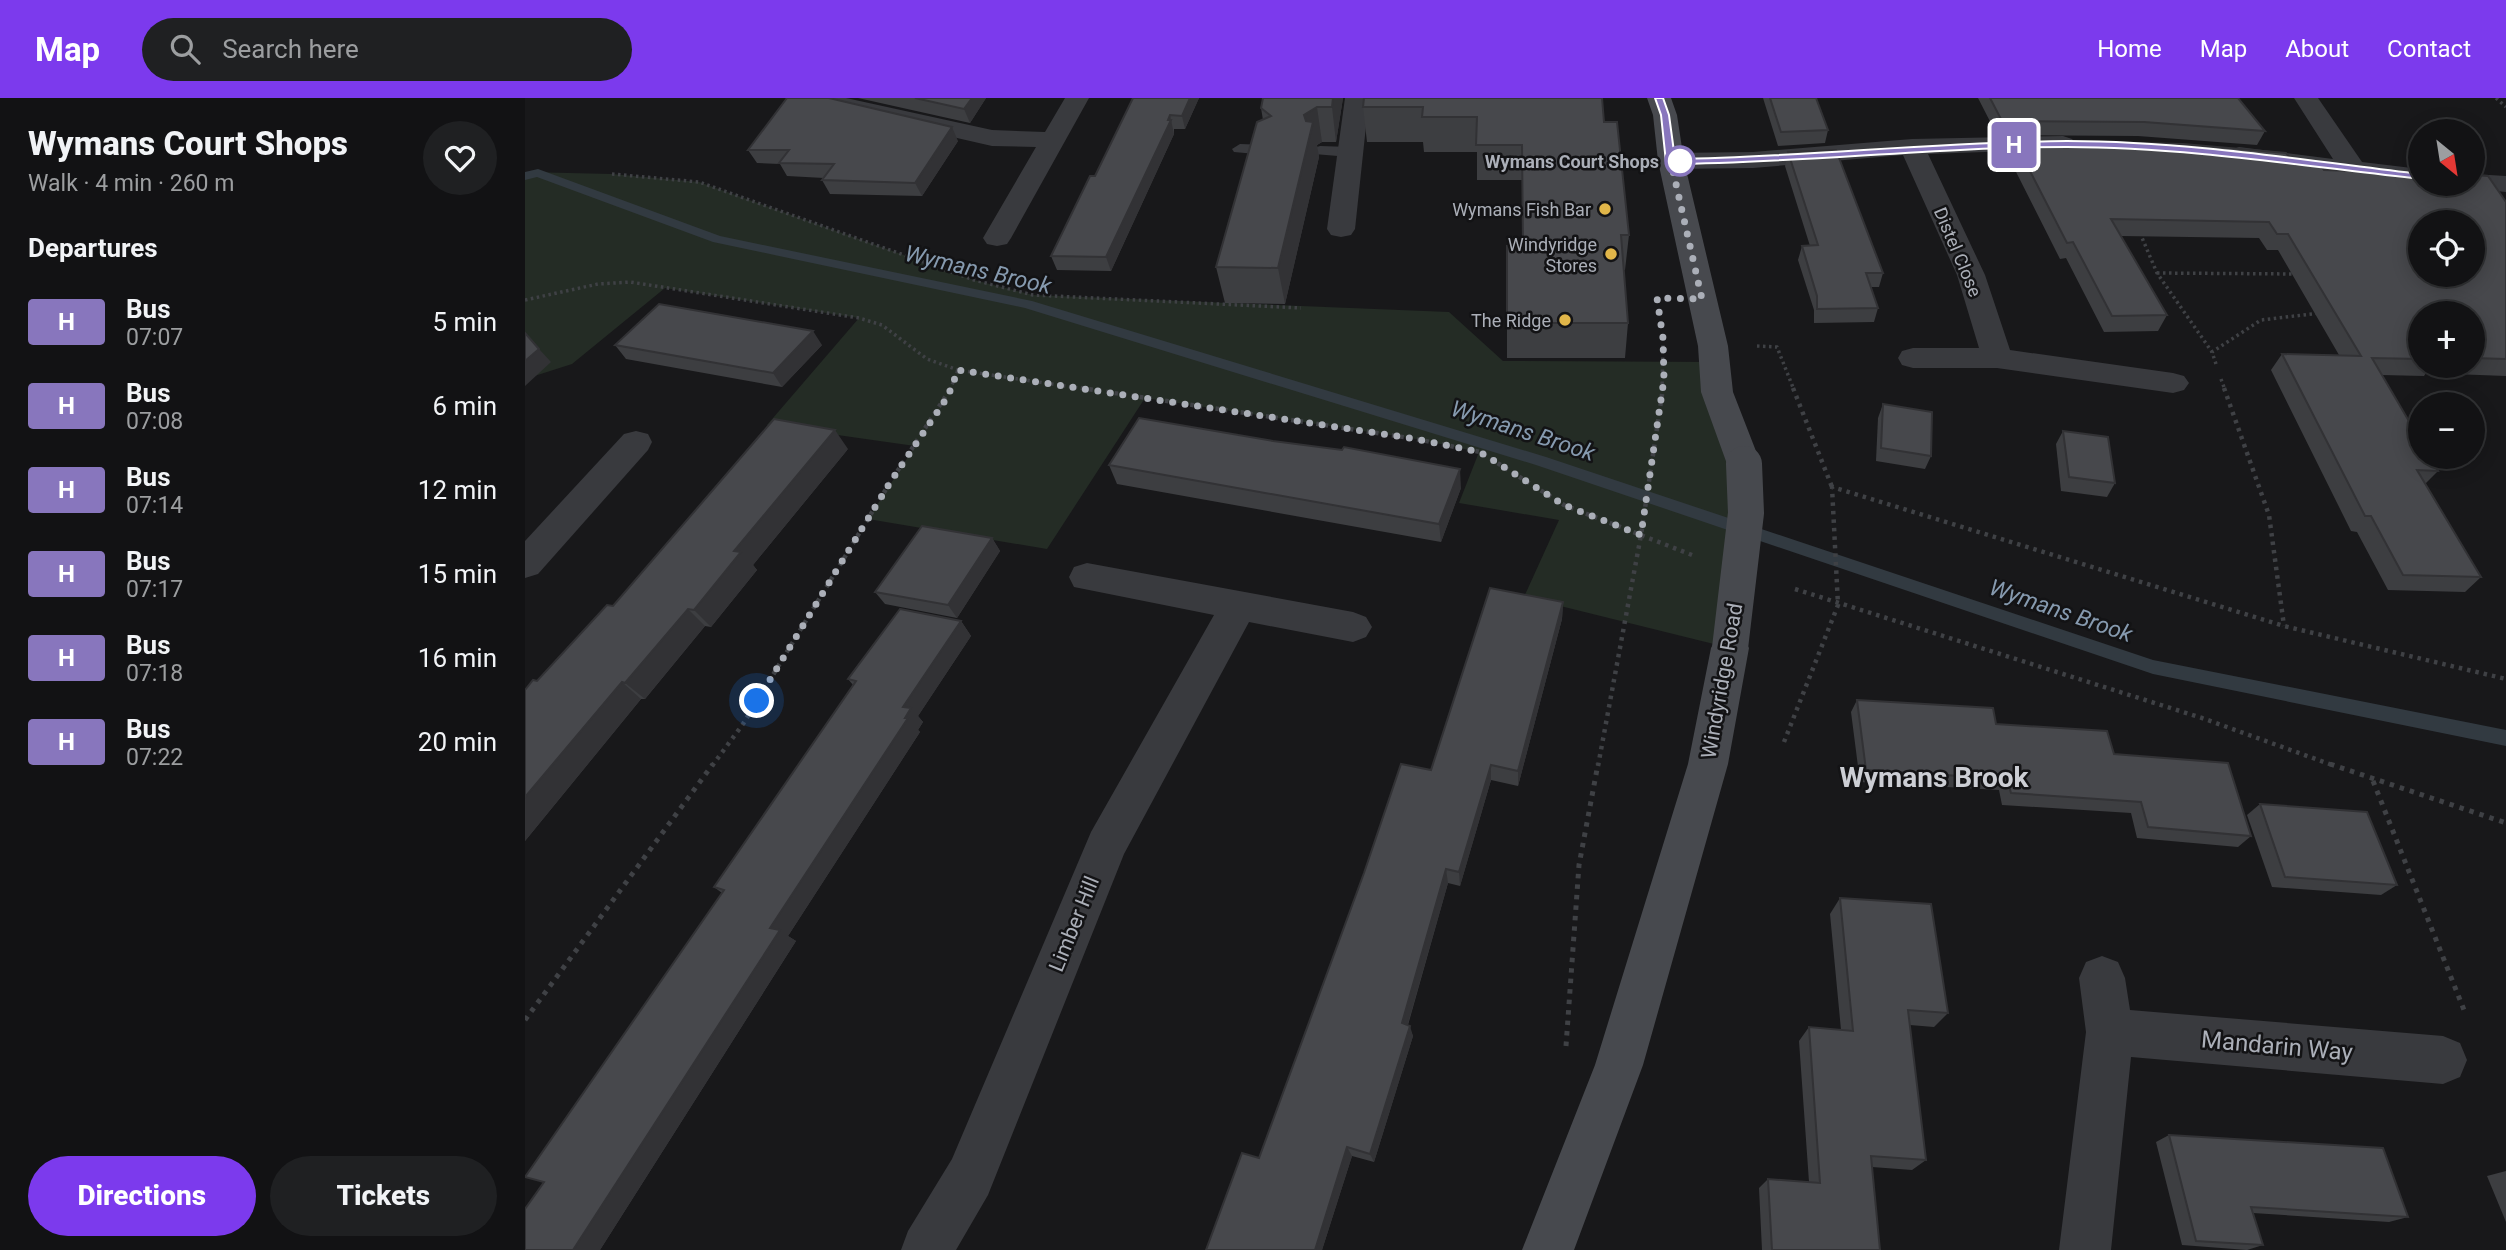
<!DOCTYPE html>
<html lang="en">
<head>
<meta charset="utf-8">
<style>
  body { margin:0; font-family:Roboto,sans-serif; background:#1f2022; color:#f1f3f6; height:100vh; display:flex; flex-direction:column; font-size:26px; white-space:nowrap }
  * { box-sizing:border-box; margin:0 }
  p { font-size:23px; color:#9c9ea0 }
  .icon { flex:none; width:38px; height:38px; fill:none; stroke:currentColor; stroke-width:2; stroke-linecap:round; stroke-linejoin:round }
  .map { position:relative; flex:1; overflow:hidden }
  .drawer { display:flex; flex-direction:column; background:#121214; width:525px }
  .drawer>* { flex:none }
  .badge { padding:0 14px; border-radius:5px; font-size:24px; line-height:46px }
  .needle { width:46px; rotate:150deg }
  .buttons { position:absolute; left:1883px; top:21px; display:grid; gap:14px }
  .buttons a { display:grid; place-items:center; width:77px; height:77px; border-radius:50%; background:#121214; box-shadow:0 4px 18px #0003,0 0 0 2px #313234; font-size:35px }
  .you { position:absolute; width:35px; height:35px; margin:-18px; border:5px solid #fff; border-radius:50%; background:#1a73e8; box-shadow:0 0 0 10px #1a73e833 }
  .map>.badge { position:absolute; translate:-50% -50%; box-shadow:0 0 0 4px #fff }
  h2 { padding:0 28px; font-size:26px; line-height:63px }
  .round { display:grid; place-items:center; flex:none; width:74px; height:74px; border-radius:37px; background:#1f2022 }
  .overview { display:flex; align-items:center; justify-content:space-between; height:119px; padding:0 28px }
  h1 { font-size:33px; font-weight:800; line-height:52px }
  .button { display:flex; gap:14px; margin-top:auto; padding:14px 28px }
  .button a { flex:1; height:80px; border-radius:42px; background:#7c3aed; color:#fff; font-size:28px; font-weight:800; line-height:80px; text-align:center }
  .button a+a { background:#1f2022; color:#f1f3f6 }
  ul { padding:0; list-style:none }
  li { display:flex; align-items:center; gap:21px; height:84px; padding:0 28px }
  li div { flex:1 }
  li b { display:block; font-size:26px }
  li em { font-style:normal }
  li .badge { min-width:77px; font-weight:700; text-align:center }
  header { display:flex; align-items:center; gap:42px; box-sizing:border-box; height:98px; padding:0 35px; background:#7c3aed; color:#fff }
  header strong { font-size:33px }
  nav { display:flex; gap:38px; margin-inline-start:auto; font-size:24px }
  .search { width:490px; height:63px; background:#1f2022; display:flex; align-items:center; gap:18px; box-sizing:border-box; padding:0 24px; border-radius:38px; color:#9c9ea0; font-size:26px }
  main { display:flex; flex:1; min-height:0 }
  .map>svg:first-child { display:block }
</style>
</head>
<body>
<header>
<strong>Map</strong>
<div class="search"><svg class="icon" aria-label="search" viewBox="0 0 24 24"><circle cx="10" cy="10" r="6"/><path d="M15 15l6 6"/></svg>Search here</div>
<nav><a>Home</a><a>Map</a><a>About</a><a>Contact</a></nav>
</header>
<main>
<section class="drawer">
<div class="overview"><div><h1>Wymans Court Shops</h1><p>Walk · 4 min · 260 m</p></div><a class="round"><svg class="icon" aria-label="heart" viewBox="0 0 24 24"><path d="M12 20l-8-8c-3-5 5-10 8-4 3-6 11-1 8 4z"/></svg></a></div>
<h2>Departures</h2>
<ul>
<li><span class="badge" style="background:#8876bd;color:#fff">H</span><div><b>Bus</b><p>07:07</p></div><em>5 min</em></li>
<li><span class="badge" style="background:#8876bd;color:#fff">H</span><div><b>Bus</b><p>07:08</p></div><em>6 min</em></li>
<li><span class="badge" style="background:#8876bd;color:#fff">H</span><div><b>Bus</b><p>07:14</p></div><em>12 min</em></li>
<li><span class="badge" style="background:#8876bd;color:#fff">H</span><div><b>Bus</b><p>07:17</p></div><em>15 min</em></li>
<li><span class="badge" style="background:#8876bd;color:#fff">H</span><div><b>Bus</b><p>07:18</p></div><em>16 min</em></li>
<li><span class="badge" style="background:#8876bd;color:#fff">H</span><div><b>Bus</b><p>07:22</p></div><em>20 min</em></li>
</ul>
<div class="button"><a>Directions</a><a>Tickets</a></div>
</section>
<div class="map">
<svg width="1981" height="1152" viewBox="0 0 1981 1152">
  <rect width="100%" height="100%" fill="#18181a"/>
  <polygon fill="#242c25" points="0,74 87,76 174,84 449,182 508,197 924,214 978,263 1186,264 1219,366 1205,550 999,499 1034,422 934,405 954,354 891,341 620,300 522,451 343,421 390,348 242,327 334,220 140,190 47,266 0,281"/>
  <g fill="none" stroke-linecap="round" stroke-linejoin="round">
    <polygon fill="#323a41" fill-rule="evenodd" points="13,71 195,138 507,203 1021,359 1628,562 1981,632 1981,648 1628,576 1011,367 500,210 188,144 12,79 0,82 0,74"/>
    <g stroke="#3f4145" stroke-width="3.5" stroke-dasharray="2.5 3.5" stroke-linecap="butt">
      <polyline points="1971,0 1981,9"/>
      <polyline points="87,76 174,84 449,182 508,197 776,210"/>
      <polyline points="1615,135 1632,175 1687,254"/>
      <polyline points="1632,175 1771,176"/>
      <polyline points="0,202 73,186 105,184 334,220 357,227 402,261 433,272 567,292"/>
      <polyline points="1232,248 1252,249 1269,292"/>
      <polyline points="1691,266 1687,254 1736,222 1795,215"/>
      <polyline points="1696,281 1700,292"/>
      <polyline points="425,292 433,272"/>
      <polyline points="1137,292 1138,247"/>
    </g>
    <g stroke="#3f4145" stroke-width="4.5" stroke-dasharray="3.5 5" stroke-linecap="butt">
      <polyline points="556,290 891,341 955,354 1039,407 1167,457"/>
      <polyline points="1268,290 1307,389"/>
      <polyline points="1699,290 1744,417 1759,528"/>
      <polyline points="1270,491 1677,620 1810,668"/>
      <polyline points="1259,644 1313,507 1307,389 1759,528 1981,581"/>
      <polyline points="187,668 218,626 366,383 426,290"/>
      <polyline points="1073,668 1116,437 1138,290"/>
    </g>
    <g stroke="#3f4145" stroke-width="5" stroke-dasharray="4.5 6" stroke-linecap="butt">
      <polyline points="1805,666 1981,725"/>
      <polyline points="1848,683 1939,912"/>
      <polyline points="0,922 188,666"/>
      <polyline points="1041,948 1054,767 1073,666"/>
    </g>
    <g fill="#393a3e" fill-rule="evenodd">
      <polygon points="715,46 742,47 750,52 742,57 709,54 707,51"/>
      <polygon points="795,48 825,49 833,54 825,59 789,56 787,53 789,50"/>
    </g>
    <g fill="#393a3e" fill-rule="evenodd">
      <polygon points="276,0 321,0 467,32 520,34 540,0 564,0 486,140 482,146 472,148 462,146 458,140 511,49 467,48 279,5"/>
      <polygon points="820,0 844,0 830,131 826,137 816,139 806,137 802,131"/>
      <polygon points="1769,0 1793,0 1837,64 1895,71 1895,86 1900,86 1895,87 1705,62 1701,57 1705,52 1714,49 1808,61"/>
      <polygon points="1538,38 1547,41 1551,46 1547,51 1403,56 1460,177 1485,252 1648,275 1659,278 1664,285 1659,292 1648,295 1472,270 1388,270 1377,267 1373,260 1377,253 1388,250 1454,250 1432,177 1378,57 1228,70 1146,71 1137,69 1133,63 1137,57 1146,55 1228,54 1387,41"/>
      <polygon points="1948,76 1981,78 1981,94 1939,90 1936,86 1948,86"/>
      <polygon points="111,333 123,336 127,344 123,352 13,476 0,480 0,443 99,336"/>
      <polygon points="562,465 828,514 841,519 847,529 841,539 828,544 724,524 599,756 463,1097 431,1152 376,1152 383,1133 427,1061 566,734 689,517 549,489 544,479 549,469"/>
      <polygon points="1577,858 1593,864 1600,880 1605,912 1918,938 1935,945 1942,962 1935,979 1918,986 1606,959 1586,1152 1534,1152 1561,934 1554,880 1561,864"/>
    </g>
    <g fill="#47494e" fill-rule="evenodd">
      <polygon points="1122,0 1146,0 1152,17 1159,63 1203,248 1208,294 1236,366 1231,374 1219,378 1207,374 1202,366 1176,294 1173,248 1133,63 1128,17"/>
      <polygon points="1205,535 1218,539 1224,550 1203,666 1118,967 1049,1152 997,1152 1070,967 1163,666 1186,550 1192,539"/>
    </g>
    <polyline stroke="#47494e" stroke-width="36" points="1205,550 1221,415 1219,366"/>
  </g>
  <g fill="#3d3e41" fill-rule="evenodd">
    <polygon points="333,0 461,0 445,25"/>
    <polygon points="608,0 674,0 660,31 649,31 649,36 586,173 532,172 526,158 570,78"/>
    <polygon points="738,0 818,0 811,44 797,44 792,47 794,59 760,206 700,205 691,169 738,22 736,10"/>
    <polygon points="839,0 1079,24 1104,137 1100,172 1099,172 1103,225 1100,260 982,260 982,148 997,148 997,82 952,82 952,54 899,54 898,44 842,44 838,9"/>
    <polygon points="1238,0 1291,0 1303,32 1300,45 1253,48"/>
    <polygon points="1453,0 1713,0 1740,33 1732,47 1613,38 1472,37"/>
    <path d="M1489,42l282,25 210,37v174l-80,-3 -2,3 -42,-1 56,96 -13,13 56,93 -16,15 -77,-2 -31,-58 -6,-1 -80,-161 11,-16 57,1 -61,-105h-11l-8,-12 -138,-2 46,79 -9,16 -54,1 -38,-74 -6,1 -52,-103zM1895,215h53v53h-53z"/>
    <polygon points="433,43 397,98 305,96 297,82 299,80 262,78 255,66 232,65 223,52"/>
    <polygon points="1263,54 1358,175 1354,189 1346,189 1353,210 1349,224 1289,225 1289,212 1273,162 1277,148 1285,148 1260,68"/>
    <polygon points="90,247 297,247 257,289 101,261"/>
    <polygon points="1358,306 1406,358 1400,371 1351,363 1353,320"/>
    <polygon points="1538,333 1590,385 1582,399 1536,393 1531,346"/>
    <polygon points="748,343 936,390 916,444 592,386 584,367"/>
    <polygon points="323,351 228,467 232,472 186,529 180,528 120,601 116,601 0,743 0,592 12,583 88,508"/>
    <polygon points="467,440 475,453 432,520 360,506 350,494"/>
    <polygon points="1038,504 1037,521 993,688 966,682 935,788 923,785 883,927 888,938 849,1064 827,1058 797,1152 681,1152 734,1060 906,672"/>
    <polygon points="436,523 446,538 393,618 398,624 393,632 395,634 263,838 271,843 75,1152 0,1152 19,1084 197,795 189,789 328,587 323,581"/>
    <polygon points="1332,602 1471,626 1589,656 1726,738 1713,749 1612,740 1606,715 1477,707 1474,692 1335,684 1326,614"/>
    <polygon points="1735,706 1872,787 1856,797 1747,789 1722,717"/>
    <polygon points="1315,800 1423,915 1409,929 1385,927 1401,1062 1387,1072 1347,1069 1355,1152 1237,1152 1234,1090 1243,1081 1284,1084 1274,943 1284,929 1316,932 1305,816"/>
    <polygon points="1644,1037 1883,1119 1864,1124 1728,1115 1738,1147 1722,1152 1657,1147 1631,1044"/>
    <polygon points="1981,1073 1981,1124 1962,1078"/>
  </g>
  <g fill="#323235">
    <polygon points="447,0 461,0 445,25 439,11"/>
    <polygon points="665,0 674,0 660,31 657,18"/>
    <polygon points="808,0 818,0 811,44 807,9"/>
    <polygon points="792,9 797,44 792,47 794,59 760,206 753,170 779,17"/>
    <polygon points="645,17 649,36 586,173 581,159"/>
    <polygon points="427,29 433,43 397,98 390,85"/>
    <polygon points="288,233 297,247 257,289 248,275"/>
    <polygon points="14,251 26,264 0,288 0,263"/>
    <polygon points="310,332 323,351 228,467 232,472 186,529 169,512 209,453"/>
    <polygon points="935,371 936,390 916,444 914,426"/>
    <polygon points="467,440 475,453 432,520 423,507"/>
    <polygon points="1038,504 1037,521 993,688 993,673"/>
    <polygon points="163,511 180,528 120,601 100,585"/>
    <polygon points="436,523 446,538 393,618 398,624 393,632 395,634 263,838 271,843 75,1152 48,1152 245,830 380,620 378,609"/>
    <polygon points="97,584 116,601 0,743 0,699"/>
    <polygon points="966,667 966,682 935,788 934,774"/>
    <polygon points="921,771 923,785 880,936 877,925"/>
    <polygon points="885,928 888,938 849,1064 845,1056"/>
    <polygon points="822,1049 827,1058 797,1152 790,1152"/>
  </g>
  <g fill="#47484c" stroke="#323235" stroke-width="2" fill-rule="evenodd">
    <polygon points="262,0 304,0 427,29 390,85 297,82 309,66 254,65 264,52 223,52"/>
    <polygon points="390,0 447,0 439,11"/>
    <polygon points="608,0 665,0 657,18 645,17 643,22 646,22 581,159 526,158 565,78 570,78"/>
    <polygon points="738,0 808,0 807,9 792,9 779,17 781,23 788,24 753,170 691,169 732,24 746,18 736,10"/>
    <polygon points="839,0 1077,0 1079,24 1092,24 1104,137 1096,137 1103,225 982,225 982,148 998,148 997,47 951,47 952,19 897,19 898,9 838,9"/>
    <polygon points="1245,0 1291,0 1303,32 1256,34"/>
    <polygon points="1465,0 1713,0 1740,33 1619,24 1477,23"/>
    <path d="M1489,42l169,4 103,9 10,12h24l4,5 96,3v11h53v-9l15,1 18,26v157l-33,-1v-45h-53v46l-48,-1 48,82v17h10l8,14 -21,-1 64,107 -78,-2 -32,-59h-6l-83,-162 79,2 -73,-122h-11l-8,-12 -158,-3 56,96 -55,1 -39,-74 -6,1zM1895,124h53v53h-53z"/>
    <polygon points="1311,52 1358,175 1341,175 1353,210 1292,211 1292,198 1277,148 1293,147 1263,54"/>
    <polygon points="134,206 288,233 248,275 90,247"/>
    <polygon points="0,235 14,251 0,263"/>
    <polygon points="1358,306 1407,314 1406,358 1356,350"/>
    <polygon points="614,320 748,343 817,352 819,349 935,371 914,426 584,367"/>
    <polygon points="249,321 310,332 209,453 216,454 169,512 163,511 100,585 97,584 0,699 0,592 8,582 12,583 82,507 88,508"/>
    <polygon points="1538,333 1583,339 1590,385 1544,379"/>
    <polygon points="397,428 467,440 423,507 350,494"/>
    <polygon points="965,490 1038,504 993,673 966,667 934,774 921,771 877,925 885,928 845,1056 822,1049 790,1152 681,1152 717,1055 734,1060 839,775 876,666 906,672"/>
    <polygon points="375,511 436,523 378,609 386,610 380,620 383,620 245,830 255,832 48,1152 0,1152 0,1111 19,1084 0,1079 199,792 189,789 331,583 323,581"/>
    <polygon points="1332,602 1468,610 1471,626 1582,633 1589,656 1703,665 1726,738 1623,729 1616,704 1486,695 1482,681 1341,672"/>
    <polygon points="1735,706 1842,714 1872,787 1760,779"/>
    <polygon points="1315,800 1406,806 1423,915 1383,912 1401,1062 1346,1058 1355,1152 1247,1152 1243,1081 1295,1085 1284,929 1328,933"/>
    <polygon points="1644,1037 1858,1050 1883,1119 1726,1109 1738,1147 1671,1143"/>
  </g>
  <path fill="#8876bd" stroke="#fff" stroke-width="2" d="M1130,0h8l6,17 6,44c131,-2 261,-17 392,-18 118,0 236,19 353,33l5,3 -5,2c-117,-13 -235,-32 -353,-32 -132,0 -264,16 -396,17l-5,-2 -5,-47z"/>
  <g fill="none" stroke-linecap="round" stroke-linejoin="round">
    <polyline stroke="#abafb8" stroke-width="7" stroke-dasharray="0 12.6" points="232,603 366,383 423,298 433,272 891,341 955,354 1039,407 1116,437 1139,281 1138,240 1132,200 1177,201 1146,64 1155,63"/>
  </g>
  <circle fill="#fff" stroke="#8876bd" stroke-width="3.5" cx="1155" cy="63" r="14"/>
  <g fill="#e1b649" stroke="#131315" stroke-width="2.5">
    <circle cx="1080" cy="111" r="7"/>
    <circle cx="1086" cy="156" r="7"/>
    <circle cx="1040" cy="222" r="7"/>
  </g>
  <g text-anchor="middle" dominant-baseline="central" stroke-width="5" stroke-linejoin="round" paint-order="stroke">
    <g font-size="18" font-weight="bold" fill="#abafb8" stroke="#131315" text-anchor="end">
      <text x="1134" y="63">Wymans Court Shops</text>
    </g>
    <g font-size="18" fill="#abafb8" stroke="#131315" text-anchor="end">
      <text x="1066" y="111">Wymans Fish Bar</text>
      <text x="1072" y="146">Windyridge<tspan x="1072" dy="21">Stores</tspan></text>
      <text x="1026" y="222">The Ridge</text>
    </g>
    <g font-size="18" fill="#abafb8" stroke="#131315">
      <text transform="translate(1433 154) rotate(67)">Distel Close</text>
    </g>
    <g font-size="21" fill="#abafb8" stroke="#131315">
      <text transform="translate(1197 583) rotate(-80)">Windyridge Road</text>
      <text transform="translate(549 826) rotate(-68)">Limber Hill</text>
    </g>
    <g font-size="23" font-style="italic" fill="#869aaf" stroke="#131315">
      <text transform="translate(453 172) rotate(13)">Wymans Brook</text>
      <text transform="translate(998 333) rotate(18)">Wymans Brook</text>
      <text transform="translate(1536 513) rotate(19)">Wymans Brook</text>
    </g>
    <g font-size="24" fill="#abafb8" stroke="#131315">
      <text transform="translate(1752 948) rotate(5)">Mandarin Way</text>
    </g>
    <g font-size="28" font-weight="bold" fill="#ccced4" stroke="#131315">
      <text x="1409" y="679">Wymans Brook</text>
    </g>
  </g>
</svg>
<div class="buttons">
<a><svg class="needle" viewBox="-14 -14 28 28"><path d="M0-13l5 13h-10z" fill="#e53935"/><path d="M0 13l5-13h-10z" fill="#9c9ea0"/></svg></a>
<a><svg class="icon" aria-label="locate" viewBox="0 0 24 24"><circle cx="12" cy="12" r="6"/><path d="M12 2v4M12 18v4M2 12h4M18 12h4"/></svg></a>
<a>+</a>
<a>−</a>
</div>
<div class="you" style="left:232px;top:603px"></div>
<b class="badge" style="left:1489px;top:47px;background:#8876bd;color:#fff">H</b>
</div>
</main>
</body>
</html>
